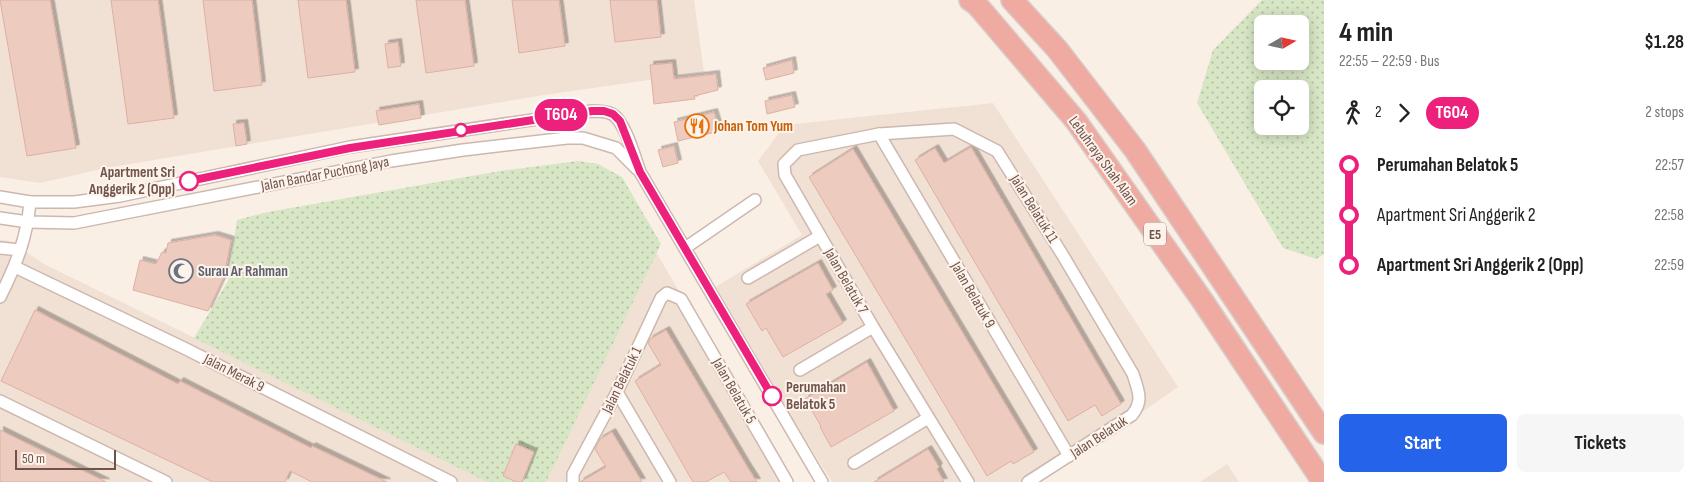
<!DOCTYPE html>
<html lang="en">
<head>
<meta charset="utf-8">
<style>
  body { margin:0; font-family:"Sofia Sans Condensed",sans-serif; background:#f6f6f6; color:#222; height:100vh; display:flex; flex-direction:column; font-size:19px; white-space:nowrap }
  * { box-sizing:border-box; margin:0 }
  p { font-size:16px; color:#767676 }
  .icon { flex:none; width:28px; height:28px; fill:none; stroke:currentColor; stroke-width:2; stroke-linecap:round; stroke-linejoin:round }
  .map { position:relative; flex:1; overflow:hidden }
  .drawer { display:flex; flex-direction:column; background:#fff; width:375px }
  .drawer>* { flex:none }
  .badge { padding:0 10px; border-radius:16px; font-size:18px; line-height:32px }
  .needle { width:32px; rotate:81deg }
  .buttons { position:absolute; left:1254px; top:15px; display:grid; gap:10px }
  .buttons a { display:grid; place-items:center; width:55px; height:55px; border-radius:8px; background:#fff; box-shadow:0 2px 12px #0003; font-size:25px }
  .scale { position:absolute; left:15px; bottom:12px; width:101px; box-sizing:border-box; padding-left:5px; border:2px solid #70544c; border-top:0; font-size:14px; line-height:18px; white-space:nowrap; color:#70544c; -webkit-text-stroke:4px #fdf3eb; paint-order:stroke }
  .map>.badge { position:absolute; translate:-50% -50%; box-shadow:0 0 0 2px #fff }
  .legs { display:flex; align-items:center; gap:8px; height:55px; padding:0 15px; font-size:16px }
  .legs p { margin-inline-start:auto }
  .head { display:flex; align-items:center; justify-content:space-between; height:85px; padding:0 15px }
  h1 { font-size:28px; font-weight:700; line-height:38px }
  .cta { display:flex; gap:10px; margin-top:auto; padding:10px 15px }
  .cta a { flex:1; height:58px; border-radius:8px; background:#2563eb; color:#fff; font-size:20px; font-weight:700; line-height:58px; text-align:center }
  .cta a+a { background:#f6f6f6; color:#222 }
  ul { padding:0 15px; list-style:none }
  li { display:flex; align-items:center; gap:18px; height:50px; font-size:19px }
  li i { display:grid; place-items:center; width:8px; height:100%; margin:0 6px; background:currentColor }
  li i::after { content:''; width:12px; height:12px; margin:-6px; border:4px solid; border-radius:50%; background:#fff }
  li p { margin-inline-start:auto }
  li:first-child i { background:linear-gradient(#0000 50%,currentColor 0) }
  li:last-child i { background:linear-gradient(currentColor 50%,#0000 0) }
  main { display:flex; flex:1; min-height:0 }
  .map>svg:first-child { display:block }
</style>
</head>
<body>
<main>
<div class="map">
<svg width="1324" height="482" viewBox="0 0 1324 482">
  <defs>
    <pattern id="park-dots" width="8" height="8" patternUnits="userSpaceOnUse" patternTransform="scale(1.25)"><rect width="8" height="8" fill="#d7e6c5"/><path d="M2 2h.1M6 6h.1" fill="none" stroke="#b3bda2" stroke-width="1.8" stroke-linecap="round"/></pattern>
    <filter id="shadow"><feDropShadow dx="3.5" dy="-3.5" stdDeviation="0" flood-color="#0004"/></filter>
  </defs>
  <rect width="100%" height="100%" fill="#faefe5"/>
  <g fill="#f1e0d4">
    <polygon points="0,0 694,0 704,72 544,95 106,168 40,183 0,177"/>
    <polygon points="993,103 1178,387 1041,482 832,482 712,289 802,235 758,161 785,125"/>
    <polygon points="0,240 10,241 44,264 488,482 0,482"/>
    <polygon points="656,252 791,482 546,482"/>
    <polygon points="1227,464 1239,482 1200,482"/>
  </g>
  <g fill="url(#park-dots)" fill-rule="evenodd">
    <path d="M1262,0h62v254l-8,5 -33,-11 -86,-145 16,-53zM1262,24h38v37h-38zM1262,89h38v37h-38z"/>
    <polygon points="578,161 598,164 622,177 661,244 546,482 487,482 194,338 228,281 237,220 268,212 500,171"/>
  </g>
  <g fill="#edcbbf" stroke="#deb0a1" filter="url(#shadow)">
    <polygon points="0,0 50,0 76,148 27,156"/>
    <polygon points="111,0 158,0 174,118 128,124"/>
    <polygon points="203,0 252,0 262,85 214,91"/>
    <polygon points="298,0 346,0 355,72 308,78"/>
    <polygon points="416,0 465,0 474,66 426,73"/>
    <polygon points="512,0 559,0 565,46 519,53"/>
    <polygon points="610,0 657,0 661,37 615,42"/>
    <polygon points="398,42 401,66 388,68 385,44"/>
    <polygon points="792,60 794,73 766,80 763,68"/>
    <polygon points="672,63 674,79 716,74 718,90 694,96 695,99 654,104 650,65"/>
    <polygon points="792,95 795,107 767,114 765,101"/>
    <polygon points="419,104 421,118 379,125 376,111"/>
    <polygon points="714,112 720,131 678,141 674,122"/>
    <polygon points="244,123 247,144 236,146 233,124"/>
    <polygon points="674,146 678,163 663,167 658,150"/>
    <polygon points="971,147 1121,404 1102,416 1095,405 1068,421 915,160 935,148 944,163"/>
    <polygon points="853,149 1034,452 1013,464 1011,461 987,476 809,177"/>
    <polygon points="215,235 231,240 224,277 208,311 133,290 140,260 156,264 162,252 166,253 168,243"/>
    <polygon points="818,263 833,290 826,294 843,323 783,357 766,328 762,331 746,304"/>
    <polygon points="35,310 178,384 180,381 311,448 312,446 387,482 312,482 290,471 285,482 213,482 1,381"/>
    <polygon points="666,330 748,468 757,482 731,482 724,472 706,482 693,482 635,381 661,365 648,343 650,339"/>
    <polygon points="867,362 894,411 831,447 820,427 821,426 805,399"/>
    <polygon points="0,430 106,482 0,482"/>
    <polygon points="612,432 642,482 580,482 606,467 595,449 600,439"/>
    <polygon points="516,444 534,452 522,482 517,482 503,476"/>
    <polygon points="928,449 939,467 937,469 944,482 874,482"/>
  </g>
  <g fill="none" stroke-linecap="round" stroke-linejoin="round">
    <g stroke="#cdb8af" stroke-width="14">
      <g id="street">
        <polyline points="879,134 1069,456"/>
        <path d="M0,197l30,5h44l46,-6 230,-49 242,-36c7,0 14,0 20,3 13,7 23,44 28,58l182,310"/>
        <polyline points="0,218 28,222 74,223 391,161 463,150 567,138 583,138 616,148 637,169"/>
        <polyline points="0,248 20,250"/>
        <polyline points="685,248 755,200"/>
        <polyline points="15,267 184,348 451,482"/>
        <polyline points="748,278 820,236"/>
        <path d="M0,297c16,-32 27,-59 30,-95"/>
        <polyline points="800,370 873,327"/>
        <polyline points="617,392 670,482"/>
        <polyline points="0,401 166,482"/>
        <polyline points="854,463 928,418"/>
        <polyline points="573,482 573,474 617,392 661,298 667,293 681,299 787,482"/>
        <path d="M968,482l-95,-155 -88,-152 -1,-11 14,-14 81,-16 75,-5 43,22 65,103 71,120c5,17 11,26 -1,41l-104,67"/>
      </g>
    </g>
    <g stroke="#d7cfcd" stroke-width="24">
      <g id="highway">
        <polyline points="970,0 977,5 1076,121 1202,300 1323,482"/>
        <polyline points="1012,0 1057,49 1135,150 1324,433"/>
      </g>
    </g>
    <use href="#street" stroke="#fff" stroke-width="11"/>
    <use href="#highway" stroke="#efaaa1" stroke-width="21"/>
  </g>
  <g fill="none" stroke-linecap="round" stroke-linejoin="round">
    <g stroke="#fff" stroke-width="11">
      <polyline id="line-1" points="189,181 350,148 592,111 604,111 613,114 620,121 640,172 772,396"/>
    </g>
    <use href="#line-1" stroke="#ed207b" stroke-width="8"/>
  </g>
  <defs>
    <g id="restaurant-ring" transform="scale(1.25)"><circle r="9.5" fill="#fdf3eb" stroke="#e8710a" stroke-width="1.5"/><path d="M-5-6h1v4h1v-4h1v4h1v-4h1v5L-1.5 .5V6h-2V.5L-5-1ZM5-6V6H3V1.5H1.5Q1.5-4 5-6Z" fill="#e8710a"/></g>
    <g id="mosque-ring" transform="scale(1.25)"><circle r="9.5" fill="#fdf3eb" stroke="#6b7280" stroke-width="1.5"/><path d="M3.5-4.9A6 6 0 1 0 3.5 4.9A5 5 0 1 1 3.5-4.9Z" fill="#6b7280"/></g>
  </defs>
  <g fill-rule="evenodd">
    <use href="#restaurant-ring" x="697" y="126"/>
    <use href="#mosque-ring" x="181" y="271"/>
  </g>
  <g fill="#fff" stroke="#ed207b" stroke-width="2.5">
    <circle cx="461" cy="130" r="6"/>
    <circle cx="189" cy="181" r="9"/>
    <circle cx="772" cy="396" r="9"/>
  </g>
  <g text-anchor="middle" dominant-baseline="central" stroke-width="4" stroke-linejoin="round" paint-order="stroke">
    <rect fill="#fdf3eb" stroke="#9a847c" stroke-width="1" x="1144" y="222.5" width="22" height="23" rx="4"/>
    <g font-size="14" font-weight="bold" fill="#70544c">
      <text x="1155" y="234">E5</text>
    </g>
    <g font-size="15" font-weight="bold" fill="#c56008" stroke="#fdf3eb" text-anchor="start">
      <text x="714" y="126">Johan Tom Yum</text>
    </g>
    <g font-size="15" fill="#70544c" stroke="#fdf3eb">
      <text transform="translate(1103 161) rotate(54)">Lebuhraya Shah Alam</text>
      <text transform="translate(325 174) rotate(-11)">Jalan Bandar Puchong Jaya</text>
      <text transform="translate(1034 209) rotate(58)">Jalan Belatuk 11</text>
      <text transform="translate(846 281) rotate(60)">Jalan Belatuk 7</text>
      <text transform="translate(973 295) rotate(60)">Jalan Belatuk 9</text>
      <text transform="translate(234 373) rotate(27)">Jalan Merak 9</text>
      <text transform="translate(622 380) rotate(-64)">Jalan Belatuk 1</text>
      <text transform="translate(734 391) rotate(60)">Jalan Belatuk 5</text>
      <text transform="translate(1099 437) rotate(-33)">Jalan Belatuk</text>
    </g>
    <g font-size="15" font-weight="bold" fill="#70544c" stroke="#fdf3eb" text-anchor="end">
      <text x="175" y="172">Apartment Sri<tspan x="175" dy="17">Anggerik 2 (Opp)</tspan></text>
      <text x="786" y="387" text-anchor="start">Perumahan<tspan x="786" dy="17">Belatok 5</tspan></text>
    </g>
    <g font-size="15" font-weight="bold" fill="#5b616d" stroke="#fdf3eb" text-anchor="start">
      <text x="198" y="271">Surau Ar Rahman</text>
    </g>
  </g>
</svg>
<div class="buttons">
<a><svg class="needle" viewBox="-14 -14 28 28"><path d="M0-13l5 13h-10z" fill="#e53935"/><path d="M0 13l5-13h-10z" fill="#767676"/></svg></a>
<a><svg class="icon" aria-label="locate" viewBox="0 0 24 24"><circle cx="12" cy="12" r="6"/><path d="M12 2v4M12 18v4M2 12h4M18 12h4"/></svg></a>
</div>
<div class="scale">50 m</div>
<b class="badge" style="left:561px;top:115px;background:#ed207b;color:#fff">T604</b>
</div>
<section class="drawer">
<div class="head"><div><h1>4 min</h1><p>22:55 – 22:59 · Bus</p></div><b>$1.28</b></div>
<div class="legs"><svg class="icon" aria-label="walk" viewBox="0 0 24 24"><circle cx="13" cy="4" r="2"/><path d="M13 8l-2 6 4 7M11 14l-3 7M7 12l3-4h3l4 4"/></svg>2<svg class="icon" aria-label="forward" viewBox="0 0 24 24"><path d="M9 5l7 7-7 7"/></svg><b class="badge" style="background:#ed207b;color:#fff">T604</b><p>2 stops</p></div>
<ul>
<li><i style="color:#ed207b"></i><b>Perumahan Belatok 5</b><p>22:57</p></li>
<li><i style="color:#ed207b"></i><span>Apartment Sri Anggerik 2</span><p>22:58</p></li>
<li><i style="color:#ed207b"></i><b>Apartment Sri Anggerik 2 (Opp)</b><p>22:59</p></li>
</ul>
<div class="cta"><a>Start</a><a>Tickets</a></div>
</section>
</main>
</body>
</html>
